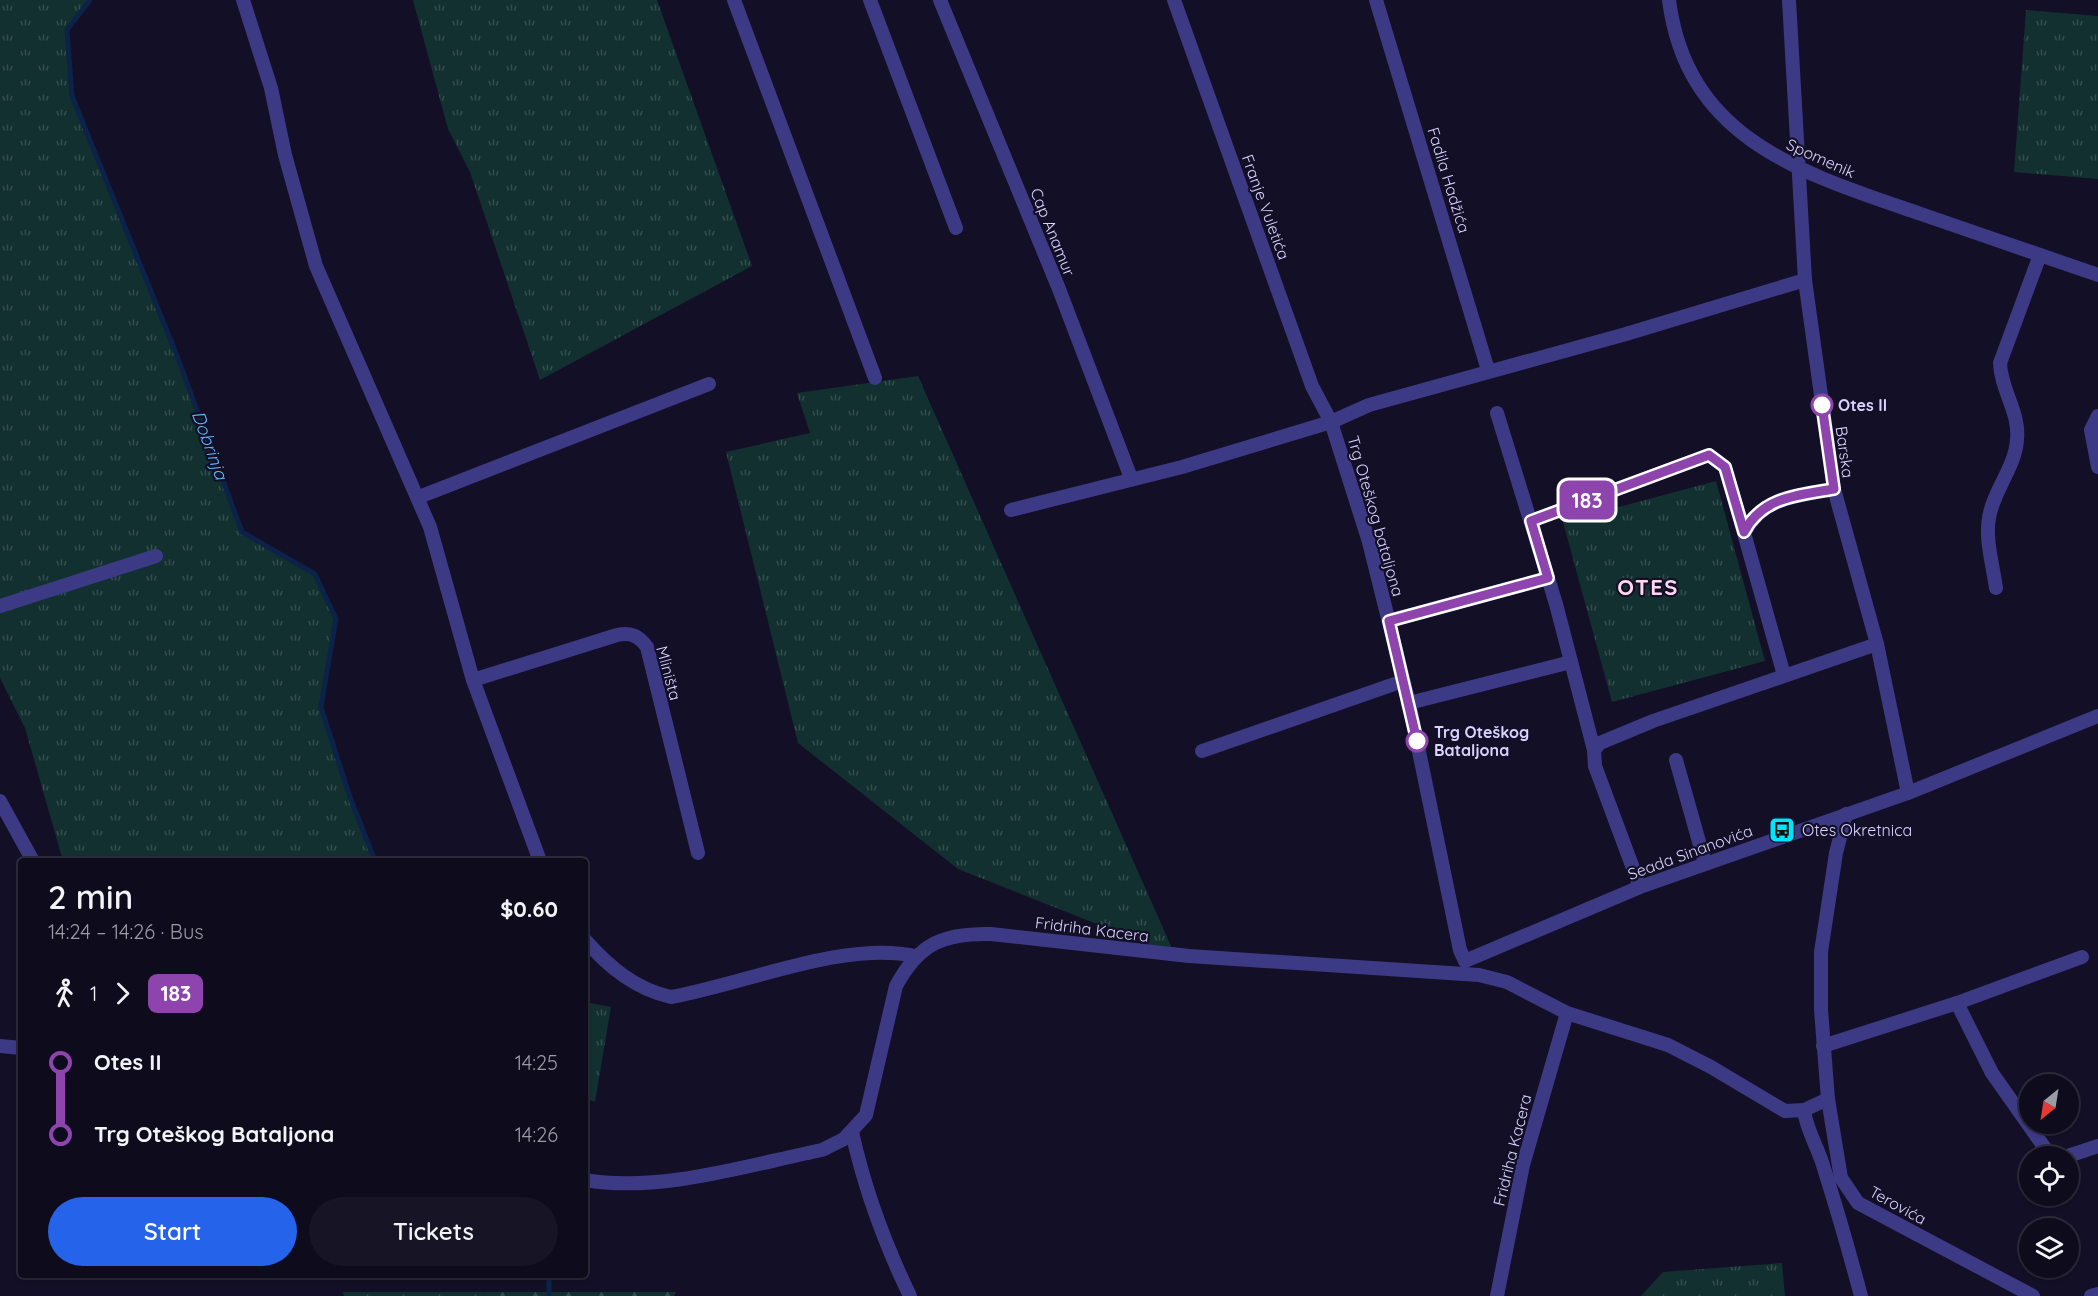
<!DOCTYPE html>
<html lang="en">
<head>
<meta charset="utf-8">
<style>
  body { margin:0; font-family:Quicksand,sans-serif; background:#171425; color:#f1f3f6; height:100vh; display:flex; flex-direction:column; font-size:22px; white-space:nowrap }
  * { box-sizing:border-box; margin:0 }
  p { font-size:20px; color:#9b9ba3 }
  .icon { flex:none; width:33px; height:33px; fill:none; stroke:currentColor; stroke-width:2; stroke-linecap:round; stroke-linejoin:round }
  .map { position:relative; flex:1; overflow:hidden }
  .side { position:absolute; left:18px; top:858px; width:570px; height:420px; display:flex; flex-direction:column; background:#0e0b1c; border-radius:6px; box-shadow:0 2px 4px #0004,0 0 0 2px #2e2b3b }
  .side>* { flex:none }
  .badge { padding:0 12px; border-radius:9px; font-size:21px; line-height:39px }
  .needle { width:39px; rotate:210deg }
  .buttons { position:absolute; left:2019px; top:1074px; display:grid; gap:12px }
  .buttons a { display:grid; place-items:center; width:60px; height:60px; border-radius:50%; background:#0e0b1c; box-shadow:0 2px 4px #0004,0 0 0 2px #2e2b3b; font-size:30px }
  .map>.badge { position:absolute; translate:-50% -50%; box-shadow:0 0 0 3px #fff }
  .legs { display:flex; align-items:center; gap:9px; height:66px; padding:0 30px; font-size:20px }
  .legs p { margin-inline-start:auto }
  .headline { display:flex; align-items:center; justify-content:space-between; height:102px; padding:0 30px }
  h1 { font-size:33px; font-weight:600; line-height:45px }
  .action { display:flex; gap:12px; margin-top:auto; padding:12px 30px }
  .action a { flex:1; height:69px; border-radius:36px; background:#2563eb; color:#fff; font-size:24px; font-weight:600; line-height:69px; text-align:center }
  .action a+a { background:#171425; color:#f1f3f6 }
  ul { padding:0 30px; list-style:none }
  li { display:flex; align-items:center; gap:21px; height:72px; font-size:22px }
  li i { display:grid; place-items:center; width:9px; height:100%; margin:0 8px; background:currentColor }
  li i::after { content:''; width:15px; height:15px; margin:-8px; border:4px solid; border-radius:50%; background:#0e0b1c }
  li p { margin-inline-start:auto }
  li:first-child i { background:linear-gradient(#0000 50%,currentColor 0) }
  li:last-child i { background:linear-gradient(currentColor 50%,#0000 0) }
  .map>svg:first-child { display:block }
</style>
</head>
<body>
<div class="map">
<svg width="2098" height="1296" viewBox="0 0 2098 1296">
  <defs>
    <pattern id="grass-tufts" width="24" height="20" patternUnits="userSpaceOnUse" patternTransform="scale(1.5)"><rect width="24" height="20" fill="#12302f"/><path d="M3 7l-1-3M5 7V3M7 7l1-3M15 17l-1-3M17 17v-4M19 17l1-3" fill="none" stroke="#344d4e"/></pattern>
    <pattern id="forest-firs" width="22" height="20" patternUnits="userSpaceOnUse" patternTransform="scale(1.5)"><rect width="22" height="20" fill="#12302f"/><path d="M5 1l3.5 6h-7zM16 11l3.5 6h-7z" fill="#344d4e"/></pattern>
  </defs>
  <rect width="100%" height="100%" fill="#130f26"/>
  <g fill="url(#grass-tufts)">
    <polygon points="0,0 90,0 67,30 72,96 176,353 242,532 315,574 336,619 321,707 350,797 375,861 63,861 25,728 0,678"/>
    <polygon points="413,0 657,0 752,266 540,380 470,172 448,129"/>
    <polygon points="2026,10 2098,16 2098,179 2014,172"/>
    <polygon points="918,376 1175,955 958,869 798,743 726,452 810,433 797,393"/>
    <polygon points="1716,481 1765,661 1612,702 1563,522"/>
    <polygon points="585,1002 611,1007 595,1102 585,1098"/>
    <polygon points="1782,1263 1785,1296 1641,1296 1663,1272"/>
    <polygon points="343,1292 485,1292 482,1296 344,1296"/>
  </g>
  <polygon fill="url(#forest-firs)" points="485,1292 676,1292 674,1296 482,1296"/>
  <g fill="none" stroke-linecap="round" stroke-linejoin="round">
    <g stroke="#0c2248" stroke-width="5">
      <polyline points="90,0 67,30 72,96 176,353 242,532 315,574 336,619 321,707 350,797 375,861"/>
      <polyline points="549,1296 549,1275"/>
    </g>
    <g stroke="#3d3a85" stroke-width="14">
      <polyline points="243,0 271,88 285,155 316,266 430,527 473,680 540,861"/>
      <polyline points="734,0 875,378"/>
      <polyline points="870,0 956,228"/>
      <polyline points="940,0 1059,289 1131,478"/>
      <polyline points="1174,0 1312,386 1331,422 1369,542 1409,703 1460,950 1465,961"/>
      <polyline points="1376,0 1488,370"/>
      <path d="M1669,0c18,141 136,174 252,214 59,20 118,41 177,61"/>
      <polyline points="1789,0 1805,280 1834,489 1877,644 1908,793"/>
      <polyline points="1497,413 1556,604 1594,750"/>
      <polyline points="2098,416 2091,430 2098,467"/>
      <polyline points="419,497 709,384"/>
      <polyline points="1011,510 1182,467 1331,422 1369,405 1626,334 1805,280"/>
      <polyline points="1531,521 1709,455 1725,467 1744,533"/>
      <path d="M1996,588c-3,-22 -11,-49 -7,-70 4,-27 26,-50 28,-78 3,-28 -16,-49 -17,-77l40,-108"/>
      <polyline points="0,606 156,556"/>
      <polyline points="1389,621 1548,578"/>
      <path d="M1784,675l-40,-142c18,-36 54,-37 90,-44"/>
      <path d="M473,680l144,-45c14,-3 22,1 30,12l51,206"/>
      <polyline points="1409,703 1571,662"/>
      <polyline points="1202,751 1403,681"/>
      <polyline points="1676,760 1705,863"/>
      <polyline points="0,801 33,861"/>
      <polyline points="1846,814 1836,853 1821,952 1821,1010 1828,1099 1841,1178 1858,1203 2033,1296"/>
      <polyline points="1640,887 1595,766 1594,750 1600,743 1653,721 1877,644"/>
      <path d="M585,940c24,27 50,49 86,57 71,-12 174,-57 244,-41"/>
      <polyline points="1465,961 1640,887 1908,793 2098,716"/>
      <polyline points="1957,1003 1992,1073 2047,1151 2054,1156"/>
      <polyline points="0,1046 21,1048"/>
      <polyline points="1823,1046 1957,1003 2082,957"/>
      <path d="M1804,1110c2,18 12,34 18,52 14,44 27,89 39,134"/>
      <path d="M852,1132c13,59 32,110 58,164"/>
      <polyline points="2068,1156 2098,1146"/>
      <path d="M585,1180c75,13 163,-15 237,-30l22,-11 22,-24 30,-129c23,-43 48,-53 95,-52l198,22 290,19 28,7 60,31 101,32 43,22 74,44 19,-1 24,-11"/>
      <polyline points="1497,1296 1523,1165 1567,1013"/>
      <polyline points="2091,1296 2098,1294"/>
    </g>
  </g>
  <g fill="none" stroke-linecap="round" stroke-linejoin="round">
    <g stroke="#fff" stroke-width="14">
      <path id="line-1" d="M1417,741l-28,-120 159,-43 -17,-57 178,-66 16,12 19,65c18,-35 54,-37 90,-43l-12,-84"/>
    </g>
    <use href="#line-1" stroke="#8e44ad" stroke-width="9"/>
  </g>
  <defs>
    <g id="bus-square" transform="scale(1.35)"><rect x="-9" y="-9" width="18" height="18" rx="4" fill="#00e5ff" stroke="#130f26"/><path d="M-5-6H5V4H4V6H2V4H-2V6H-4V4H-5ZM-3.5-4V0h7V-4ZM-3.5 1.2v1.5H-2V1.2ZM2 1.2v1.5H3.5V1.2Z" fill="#111"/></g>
  </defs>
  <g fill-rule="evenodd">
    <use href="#bus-square" x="1782" y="830"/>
  </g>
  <g fill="#fff" stroke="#8e44ad" stroke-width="3">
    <circle cx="1822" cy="405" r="10"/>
    <circle cx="1417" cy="741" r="10"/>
  </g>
  <g text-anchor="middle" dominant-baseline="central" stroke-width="4.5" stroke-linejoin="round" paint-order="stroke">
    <g font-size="16" fill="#d9d4ff" stroke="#130f26">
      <text transform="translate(1821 158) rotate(24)">Spomenik</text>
      <text transform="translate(1449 180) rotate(73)">Fadila Hadžića</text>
      <text transform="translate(1266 207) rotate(70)">Franje Vuletića</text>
      <text transform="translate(1053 232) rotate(68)">Cap Anamur</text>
      <text transform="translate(1845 452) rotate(82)">Barska</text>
      <text transform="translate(1376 516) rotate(74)">Trg Oteškog bataljona</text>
      <text transform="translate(669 673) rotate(75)">Mliništa</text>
      <text transform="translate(1690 852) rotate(-20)">Seada Sinanovića</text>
      <text transform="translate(1092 929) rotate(7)">Fridriha Kacera</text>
      <text transform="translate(1512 1150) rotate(-76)">Fridriha Kacera</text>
      <text transform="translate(1898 1205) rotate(29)">Terovića</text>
    </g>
    <g font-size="16" font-weight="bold" fill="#d9d4ff" stroke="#130f26" text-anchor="start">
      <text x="1838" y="405">Otes II</text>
      <text x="1434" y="732">Trg Oteškog<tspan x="1434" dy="18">Bataljona</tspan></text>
    </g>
    <g font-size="16" fill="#d9d4ff" stroke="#130f26" text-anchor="start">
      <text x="1802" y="830">Otes Okretnica</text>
    </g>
    <g font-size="18" font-style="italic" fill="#62b6ff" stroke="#130f26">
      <text transform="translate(210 445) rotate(70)">Dobrinja</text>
    </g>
    <g font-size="22" font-weight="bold" letter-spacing="1.5" fill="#ffd6f0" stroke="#130f26">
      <text x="1648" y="587">OTES</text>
    </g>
  </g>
</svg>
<div class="buttons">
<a><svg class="needle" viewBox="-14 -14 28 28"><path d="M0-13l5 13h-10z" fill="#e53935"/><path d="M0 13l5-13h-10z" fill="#9b9ba3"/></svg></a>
<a><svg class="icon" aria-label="locate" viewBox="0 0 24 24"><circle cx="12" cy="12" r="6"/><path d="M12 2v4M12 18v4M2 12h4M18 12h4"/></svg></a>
<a><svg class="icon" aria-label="layers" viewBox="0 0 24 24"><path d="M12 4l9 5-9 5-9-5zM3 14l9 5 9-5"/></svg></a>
</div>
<b class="badge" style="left:1587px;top:500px;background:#8e44ad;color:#fff">183</b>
<section class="side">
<div class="headline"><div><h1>2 min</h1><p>14:24 – 14:26 · Bus</p></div><b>$0.60</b></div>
<div class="legs"><svg class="icon" aria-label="walk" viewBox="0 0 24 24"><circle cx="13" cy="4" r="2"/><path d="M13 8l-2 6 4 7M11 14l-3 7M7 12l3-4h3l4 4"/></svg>1<svg class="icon" aria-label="forward" viewBox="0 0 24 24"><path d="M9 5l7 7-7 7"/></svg><b class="badge" style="background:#8e44ad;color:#fff">183</b></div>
<ul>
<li><i style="color:#8e44ad"></i><b>Otes II</b><p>14:25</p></li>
<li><i style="color:#8e44ad"></i><b>Trg Oteškog Bataljona</b><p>14:26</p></li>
</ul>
<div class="action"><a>Start</a><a>Tickets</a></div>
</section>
</div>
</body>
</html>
